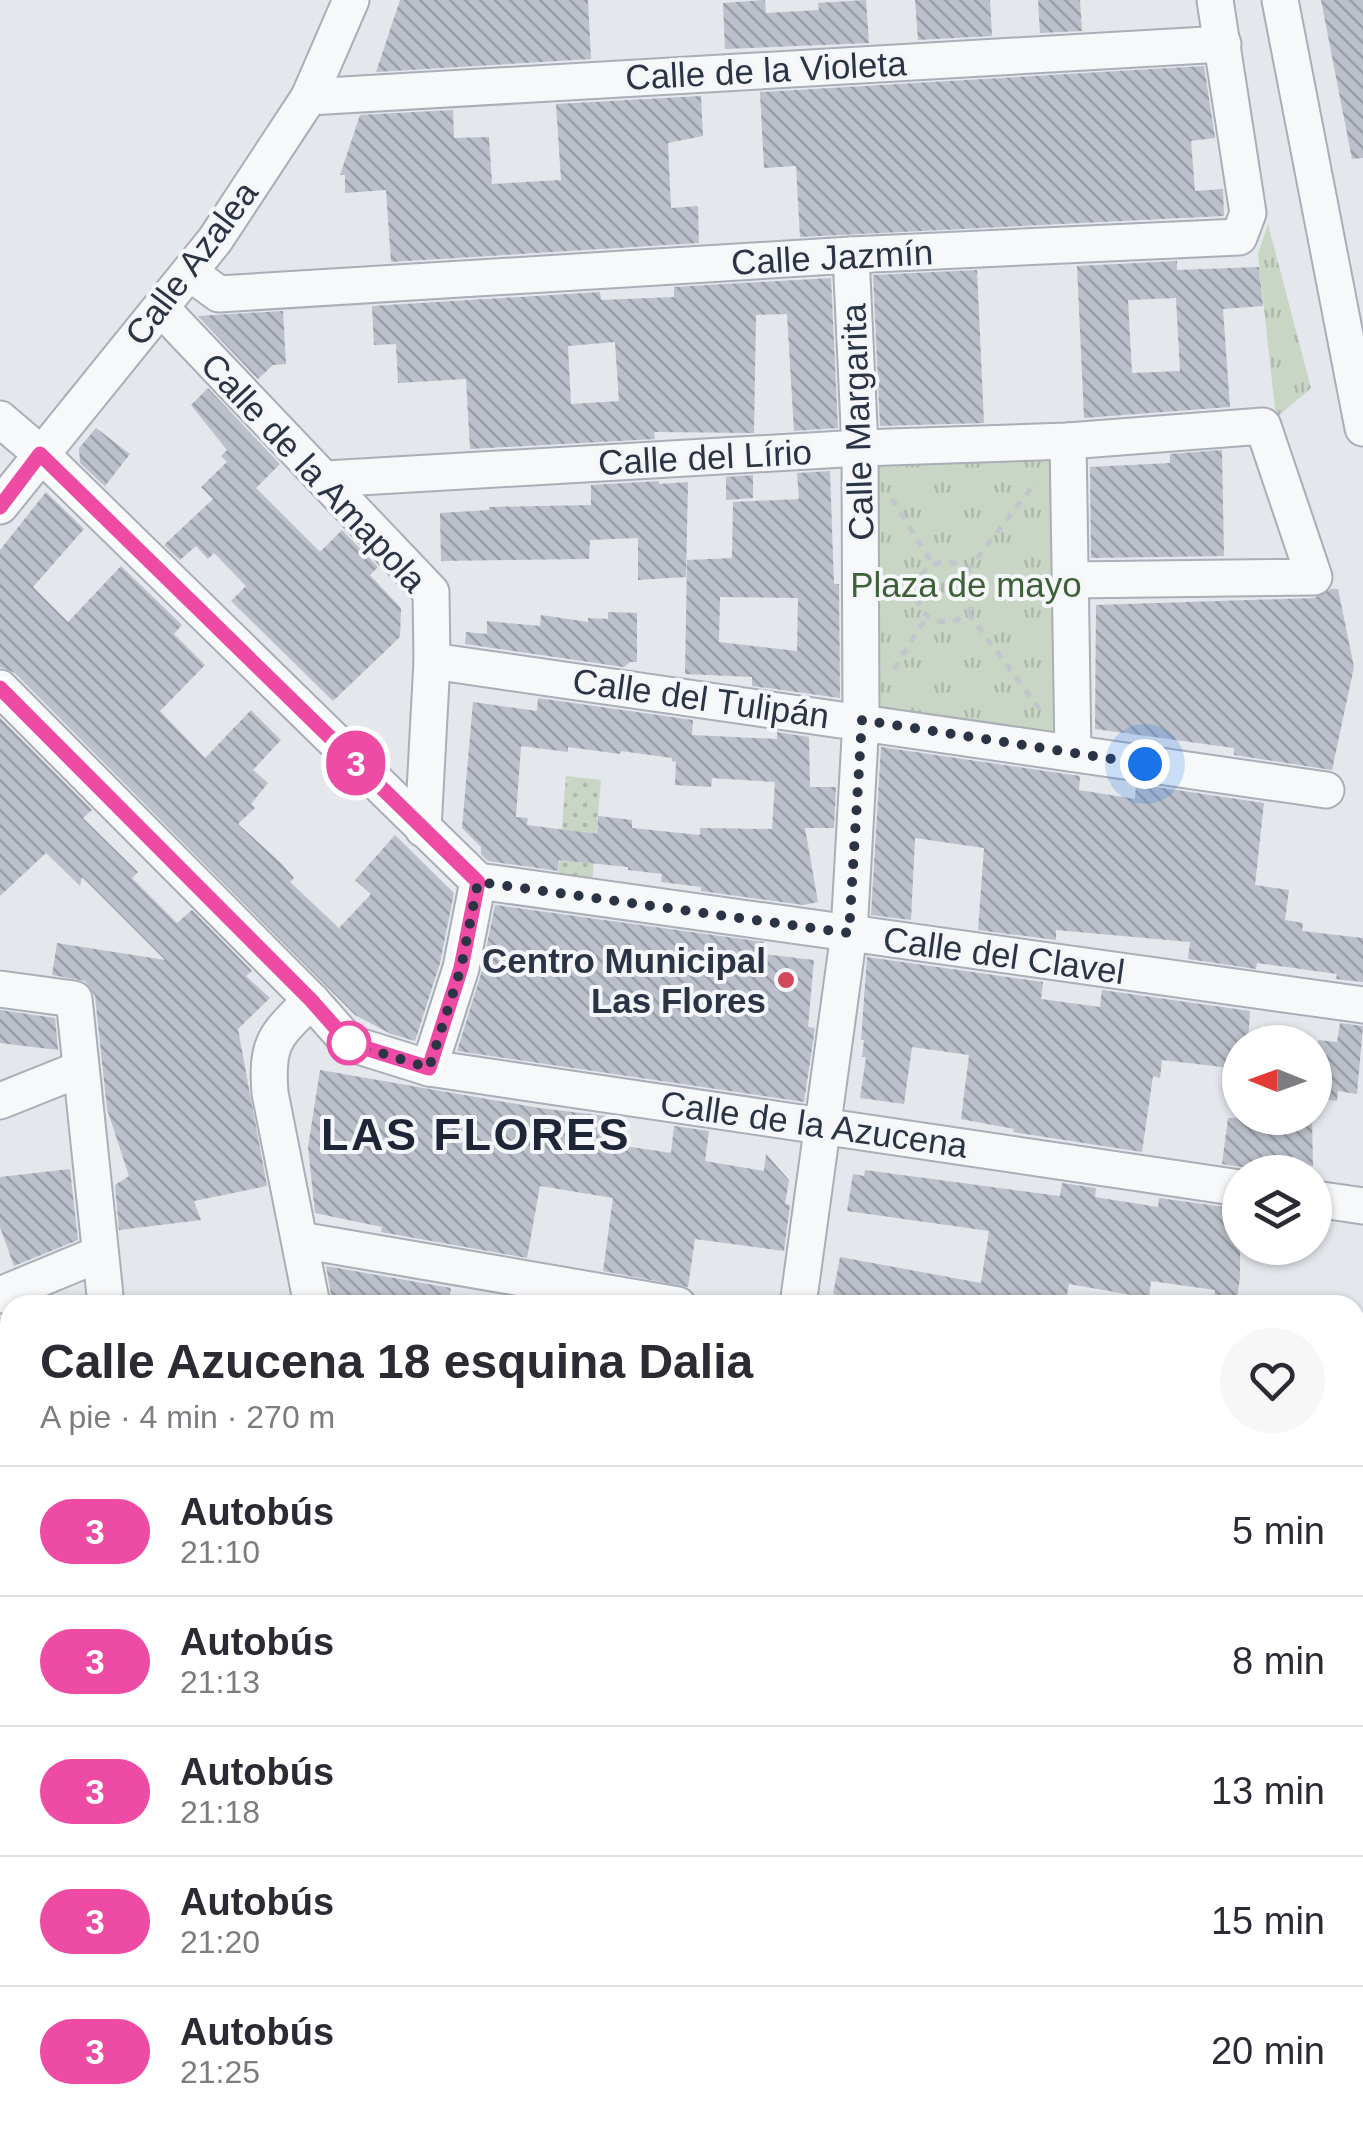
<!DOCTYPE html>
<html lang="es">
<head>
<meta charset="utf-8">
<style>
  body { margin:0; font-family:Arial,sans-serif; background:#f7f7f7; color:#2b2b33; height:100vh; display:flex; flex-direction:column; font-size:38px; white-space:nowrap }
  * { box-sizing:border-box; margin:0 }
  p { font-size:32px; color:#7c7c81 }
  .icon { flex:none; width:55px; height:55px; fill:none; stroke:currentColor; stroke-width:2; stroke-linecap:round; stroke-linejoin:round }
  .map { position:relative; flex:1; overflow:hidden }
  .sheet { position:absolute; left:0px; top:1295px; width:1365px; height:842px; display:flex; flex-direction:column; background:#fff; border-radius:30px 30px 0 0; box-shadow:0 2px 8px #0004 }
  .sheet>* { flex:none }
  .badge { padding:0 20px; border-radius:32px; font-size:35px; line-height:65px }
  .needle { width:65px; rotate:271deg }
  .tools { position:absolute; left:1222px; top:1025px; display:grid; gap:20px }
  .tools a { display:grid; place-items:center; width:110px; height:110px; border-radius:50%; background:#fff; box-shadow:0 2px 8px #0004; font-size:50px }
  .you { position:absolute; width:50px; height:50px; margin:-25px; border:8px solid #fff; border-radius:50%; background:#1a73e8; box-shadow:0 0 0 15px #1a73e833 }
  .map>.badge { position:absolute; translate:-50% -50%; box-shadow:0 0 0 5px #fff }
  .round { display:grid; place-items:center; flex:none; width:105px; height:105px; border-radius:52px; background:#f7f7f7 }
  .overview { display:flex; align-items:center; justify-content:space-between; height:170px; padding:0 40px }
  h1 { font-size:48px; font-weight:800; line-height:75px }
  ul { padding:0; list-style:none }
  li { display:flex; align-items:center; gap:30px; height:130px; padding:0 40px; border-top:2px solid #e1e1e2 }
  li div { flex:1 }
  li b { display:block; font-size:38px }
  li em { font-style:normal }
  li .badge { min-width:110px; font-weight:700; text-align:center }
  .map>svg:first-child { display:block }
</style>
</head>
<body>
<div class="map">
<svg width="1363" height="2137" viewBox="0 0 1363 2137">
  <defs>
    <pattern id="grass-dots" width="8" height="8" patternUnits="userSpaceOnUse" patternTransform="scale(2.5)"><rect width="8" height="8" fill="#c9d6c5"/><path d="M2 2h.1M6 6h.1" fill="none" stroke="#adb8ab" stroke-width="1.8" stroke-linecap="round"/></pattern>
    <pattern id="park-tufts" width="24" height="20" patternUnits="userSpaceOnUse" patternTransform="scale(2.5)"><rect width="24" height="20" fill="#c9d6c5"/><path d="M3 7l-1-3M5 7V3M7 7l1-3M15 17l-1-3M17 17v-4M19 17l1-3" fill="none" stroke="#adb8ab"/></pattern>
    <pattern id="building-back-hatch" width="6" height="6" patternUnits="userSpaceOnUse" patternTransform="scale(2.5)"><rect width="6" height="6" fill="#bbc0ca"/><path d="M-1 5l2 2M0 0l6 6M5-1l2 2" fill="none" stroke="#989da6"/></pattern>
  </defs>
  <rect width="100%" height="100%" fill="#e4e7ec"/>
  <polygon fill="url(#grass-dots)" points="566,776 601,780 592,883 558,879"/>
  <g fill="url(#park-tufts)">
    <polygon points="1268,224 1311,388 1276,418 1258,254"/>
    <polygon points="1068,441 1073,753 861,720 860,448"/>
    <polygon points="406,2128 768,2128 778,2137 388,2137"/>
  </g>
  <g fill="url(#building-back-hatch)" fill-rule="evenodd">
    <polygon points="400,0 588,0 591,59 376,72"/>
    <polygon points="765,0 766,13 819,10 818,3 866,0 869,43 725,49 723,3"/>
    <polygon points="915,0 990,0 992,36 918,40"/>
    <polygon points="1038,0 1080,0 1082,31 1040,33"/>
    <polygon points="1321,0 1363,0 1363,158 1352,159"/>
    <polygon points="1204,66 1215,138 1191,141 1195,191 1223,189 1224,216 800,237 796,166 764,168 760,92"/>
    <polygon points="701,96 703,136 668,143 671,208 698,206 699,243 391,262 386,190 345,193 345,175 340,175 360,115 453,110 454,138 489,137 492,184 561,180 556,104"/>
    <path d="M1177,261v9l82,-3 4,39 -40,3 7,98 -146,11 -7,-152zM1176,298l4,73 -48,2 -4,-73z"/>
    <polygon points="977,270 984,423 880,426 873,275"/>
    <path d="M831,278l7,150 -44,3 -7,-117 -31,1 -2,118 -100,-1 1,7 -185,10 -4,-70 -68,4 -2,-39 -22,1 -2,-39 228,-14 1,8 73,-3v-10zM615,342l4,59 -48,3 -3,-58z"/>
    <polygon points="283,311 286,364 273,365 258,379 198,316"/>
    <polygon points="208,388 280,464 256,488 320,552 342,530 378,567 370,575 401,608 400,637 333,701 231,601 246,586 214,553 208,559 196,546 180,560 164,545 213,499 201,487 227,462 221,456 227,450 191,405"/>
    <polygon points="96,428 130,454 105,486 113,494 80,463 79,448"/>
    <polygon points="1222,450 1224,556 1091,558 1090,467 1170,463 1170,454"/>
    <path d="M830,471l4,113h5l1,114 -88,-12v-9l-67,-3 2,-114 45,-2 1,-56 66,-3 -2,-26zM720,597l78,1 -1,53 -78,-9z"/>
    <polygon points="753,475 753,498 726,500 726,477"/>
    <polygon points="659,481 659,484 688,482 686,577 638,580 638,538 590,540 589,559 441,561 440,513 489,510 489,507 591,505 591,485"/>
    <polygon points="46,492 84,529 33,587 68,622 121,566 182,625 174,634 205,665 160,711 205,758 251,710 281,740 253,770 268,783 251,804 255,808 238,824 282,864 294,878 290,882 339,928 371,894 355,880 395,835 454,893 440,963 415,1041 391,1034 355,1015 15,673 0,667 0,550"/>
    <polygon points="1331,589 1338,589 1354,667 1332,770 1234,755 1234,748 1095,729 1096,605 1314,598"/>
    <polygon points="608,612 637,613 637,662 630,662 624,667 465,644 466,632 487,634 487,621 540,626 541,615 588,622 588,618 608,619"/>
    <path d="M538,698l155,22 -1,15 85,4v-7l32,5 1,50h26l-2,41h-29l13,74 -15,3 -102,-14v-4l-40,-5 1,-8 -34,-4v-3l-69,-7 -1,11 -70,-10 -7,-7v-7l-19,-19 11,-126 64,9zM521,746l47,6v-5l52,7 1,-3 51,7v3l4,1 -1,23 36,2 1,-9 63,4 -3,47 -72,-1v7l-68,-7v-8l-34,-4 -1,18 -70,-9 1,-7 -12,-1z"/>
    <polygon points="0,718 92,810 83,818 138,872 132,878 177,923 192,910 252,971 246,976 270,998 238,1029 267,1186 194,1201 201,1220 119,1230 115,1185 129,1176 107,1109 95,996 85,981 52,975 57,943 165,960 82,877 80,886 46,853 0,896"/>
    <polygon points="881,747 1080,776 1079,790 1135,799 1136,784 1264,803 1255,885 1289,890 1285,920 1303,923 1302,931 1363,938 1363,982 1336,979 1337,974 1257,963 1256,969 1188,959 1190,942 1056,930 1056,940 978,930 984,848 915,838 911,920 871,915"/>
    <polygon points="495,905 764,942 763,954 814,960 808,1027 815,1028 804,1102 457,1051 481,974"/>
    <polygon points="867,957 1043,982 1041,999 1100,1007 1102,990 1250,1011 1248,1042 1240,1042 1240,1069 1162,1060 1160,1078 1153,1076 1142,1152 1013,1132 1014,1129 961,1119 969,1055 912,1047 904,1104 860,1098 866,1057 862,1057 864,1040 861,1040"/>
    <polygon points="0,1010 55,1018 58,1050 0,1043"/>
    <polygon points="1340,1023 1363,1026 1357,1094 1338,1091 1337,1101 1315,1098 1318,1040 1337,1042"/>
    <polygon points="320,1070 539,1108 614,1117 611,1144 671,1153 674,1126 709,1131 705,1161 764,1171 766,1154 789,1180 785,1204 790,1205 784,1251 695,1239 688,1287 603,1271 613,1198 540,1186 527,1258 381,1232 382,1227 315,1213 308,1147"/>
    <polygon points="1228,1118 1312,1118 1313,1166 1275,1163 1274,1172 1222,1164"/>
    <polygon points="70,1169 78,1240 14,1266 0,1227 0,1177"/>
    <polygon points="865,1170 1060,1196 1062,1183 1096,1188 1095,1197 1158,1207 1159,1198 1240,1209 1240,1278 1236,1305 1213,1305 1215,1290 1151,1281 1149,1298 1069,1284 1065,1305 865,1305 843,1301 844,1296 833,1294 840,1257 981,1283 989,1231 847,1211 853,1174 864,1176"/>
    <polygon points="326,1266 451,1288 448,1305 333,1305"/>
  </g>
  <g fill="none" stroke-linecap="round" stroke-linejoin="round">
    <g stroke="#a9aeb7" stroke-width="39">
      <g id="street">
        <polyline points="1280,0 1363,428"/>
        <polyline points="309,97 1223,44"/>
        <polyline points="190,273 219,294 851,255 1239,237 1248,213 1215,0"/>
        <polyline points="161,308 431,592 432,661 423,829"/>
        <polyline points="0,419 41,454 478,881 1363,1005"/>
        <polyline points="1068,441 1073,753"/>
        <polyline points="326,479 860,448 1068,441 1263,426 1314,577 1070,580"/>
        <polyline points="0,506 215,240 309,97 351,0"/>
        <polyline points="432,661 1326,790"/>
        <polyline points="0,688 311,1000 349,1043 429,1068 1240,1188"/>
        <polyline points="0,989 74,999 106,1305"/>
        <path d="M311,1000c-35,36 -45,40 -41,93l42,212"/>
        <polyline points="429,1068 461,968 478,881"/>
        <polyline points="0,1101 80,1069"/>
        <polyline points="1315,1199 1363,1206"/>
        <polyline points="300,1240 678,1305"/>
        <polyline points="0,1295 99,1254"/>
        <polyline points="798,1305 849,933 861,720 860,448 851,255"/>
        <polyline points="1355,1421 1363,1422"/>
        <polyline points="0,1471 10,1471"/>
        <polyline points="1355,1620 1363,1621"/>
        <polyline points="1355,1816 1363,1817"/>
        <polyline points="766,2128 768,2137"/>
      </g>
    </g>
    <g stroke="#8b94a3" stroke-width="59">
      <polyline id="highway" points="0,2112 10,2125"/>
    </g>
    <g stroke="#c2c5cb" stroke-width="5" stroke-dasharray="8 8" stroke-linecap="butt">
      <polyline points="892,499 933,565"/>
      <circle cx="946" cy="592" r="30"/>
      <polyline points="967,571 1036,482"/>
      <polyline points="889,591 916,591"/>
      <polyline points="968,613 1041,711"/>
      <polyline points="894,669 927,616"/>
      <polyline points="0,1501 10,1558"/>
      <polyline points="0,1669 10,1667"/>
      <polyline points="0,1937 10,1943"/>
      <polyline points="0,2060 10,2072"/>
      <polyline points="108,2128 112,2137"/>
      <polyline points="294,2128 308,2137"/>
      <polyline points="506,2128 506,2137"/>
      <polyline points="280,2137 295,2128"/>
      <polyline points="435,2137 450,2128 451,2137"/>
    </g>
    <use href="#street" stroke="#f7f8fa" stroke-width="35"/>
    <use href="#highway" stroke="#fff" stroke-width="55"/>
  </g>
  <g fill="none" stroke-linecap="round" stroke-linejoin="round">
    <g stroke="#fff" stroke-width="22">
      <polyline id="line" points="0,507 40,454 478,882 461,968 429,1068 349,1043 311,1000 0,688"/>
    </g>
    <use href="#line" stroke="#ee4ba4" stroke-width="15"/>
    <polyline stroke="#2b3445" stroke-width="10" stroke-dasharray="0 18" points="349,1043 429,1068 461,968 478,882 849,933 862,720 1145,764"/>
  </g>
  <circle fill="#d1495b" stroke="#f4f6f9" stroke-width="4" cx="786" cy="980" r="10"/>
  <circle fill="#fff" stroke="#ee4ba4" stroke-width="5" cx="349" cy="1043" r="20"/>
  <g text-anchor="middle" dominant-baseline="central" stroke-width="8" stroke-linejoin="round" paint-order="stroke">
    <g font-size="35" fill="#2b3445" stroke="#f4f6f9">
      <text transform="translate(766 70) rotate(-3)">Calle de la Violeta</text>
      <text transform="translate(832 257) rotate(-3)">Calle Jazmín</text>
      <text transform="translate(191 263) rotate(-53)">Calle Azalea</text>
      <text transform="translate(857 422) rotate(-92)">Calle Margarita</text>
      <text transform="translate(705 457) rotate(-3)">Calle del Lírio</text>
      <text transform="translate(314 472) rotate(47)">Calle de la Amapola</text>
      <text transform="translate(701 698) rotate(8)">Calle del Tulipán</text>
      <text transform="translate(1004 955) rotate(8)">Calle del Clavel</text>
      <text transform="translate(814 1124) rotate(8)">Calle de la Azucena</text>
    </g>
    <g font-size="35" fill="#3f6138" stroke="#f4f6f9">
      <text x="966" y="584">Plaza de mayo</text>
    </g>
    <g font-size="35" font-weight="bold" fill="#2b3445" stroke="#f4f6f9" text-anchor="end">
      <text x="766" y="960">Centro Municipal<tspan x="766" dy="40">Las Flores</tspan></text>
    </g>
    <g font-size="45" font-weight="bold" letter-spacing="2.5" fill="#1d2536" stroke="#f4f6f9">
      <text x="476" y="1134">LAS FLORES</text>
    </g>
  </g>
</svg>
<div class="tools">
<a><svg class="needle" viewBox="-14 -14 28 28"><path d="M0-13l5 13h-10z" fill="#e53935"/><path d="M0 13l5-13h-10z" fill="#7c7c81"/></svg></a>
<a><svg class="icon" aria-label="layers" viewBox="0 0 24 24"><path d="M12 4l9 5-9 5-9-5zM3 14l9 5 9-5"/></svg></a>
</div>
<div class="you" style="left:1145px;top:764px"></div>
<b class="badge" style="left:356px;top:763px;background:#ee4ba4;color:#fff">3</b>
<section class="sheet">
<div class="overview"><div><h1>Calle Azucena 18 esquina Dalia</h1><p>A pie · 4 min · 270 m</p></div><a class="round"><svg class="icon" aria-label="heart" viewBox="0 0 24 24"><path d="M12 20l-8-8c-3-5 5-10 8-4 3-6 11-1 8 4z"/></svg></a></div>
<ul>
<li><span class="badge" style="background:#ee4ba4;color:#fff">3</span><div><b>Autobús</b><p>21:10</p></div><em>5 min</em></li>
<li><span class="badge" style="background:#ee4ba4;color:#fff">3</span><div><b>Autobús</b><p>21:13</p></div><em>8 min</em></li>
<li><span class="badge" style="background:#ee4ba4;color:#fff">3</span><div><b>Autobús</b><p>21:18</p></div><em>13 min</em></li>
<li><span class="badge" style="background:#ee4ba4;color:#fff">3</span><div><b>Autobús</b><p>21:20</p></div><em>15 min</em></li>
<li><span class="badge" style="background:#ee4ba4;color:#fff">3</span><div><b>Autobús</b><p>21:25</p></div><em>20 min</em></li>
</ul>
</section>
</div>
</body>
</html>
